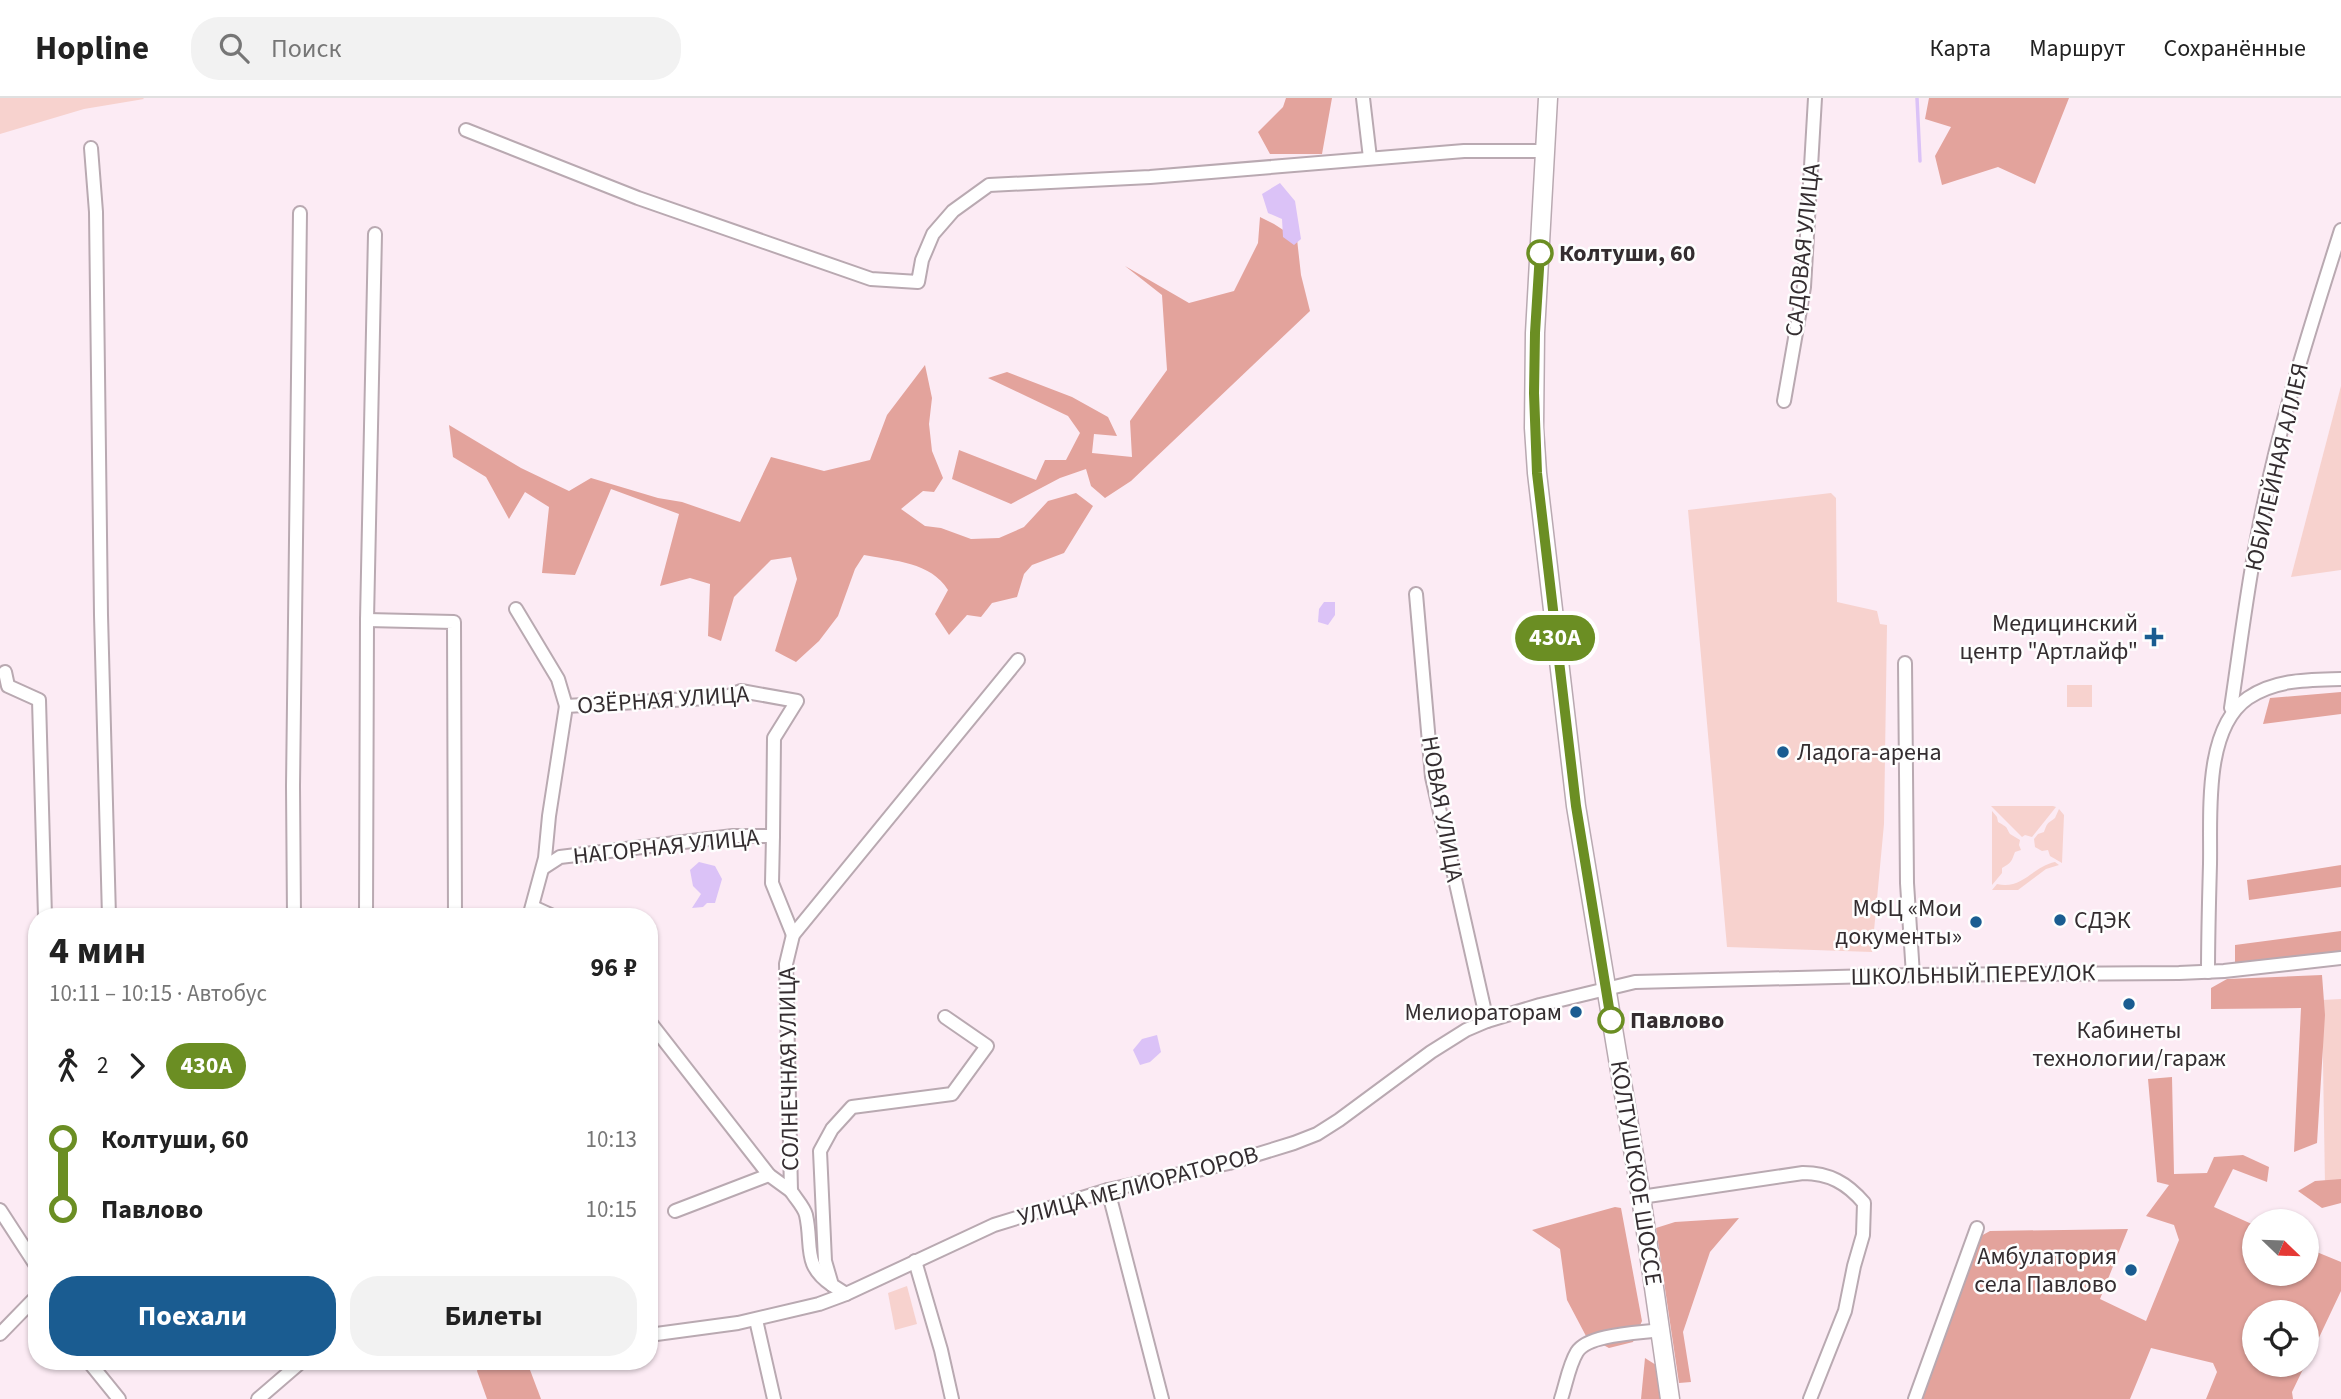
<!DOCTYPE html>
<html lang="ru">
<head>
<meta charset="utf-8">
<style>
  body { margin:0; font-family:"Source Sans 3",sans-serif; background:#f2f2f2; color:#222; height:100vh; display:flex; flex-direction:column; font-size:26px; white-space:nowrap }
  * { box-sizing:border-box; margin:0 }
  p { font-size:23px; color:#767676 }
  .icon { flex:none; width:38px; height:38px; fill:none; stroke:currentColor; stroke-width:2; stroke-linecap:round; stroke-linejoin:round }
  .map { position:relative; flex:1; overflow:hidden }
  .sheet { position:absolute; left:28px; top:810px; width:630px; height:462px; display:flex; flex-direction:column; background:#fff; border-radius:28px; box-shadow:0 2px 5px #0004 }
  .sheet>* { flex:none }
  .badge { padding:0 14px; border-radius:23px; font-size:24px; line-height:46px }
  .needle { width:46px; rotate:113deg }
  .controls { position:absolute; left:2242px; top:1111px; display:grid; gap:14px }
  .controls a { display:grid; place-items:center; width:77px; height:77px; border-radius:50%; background:#fff; box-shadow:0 2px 5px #0004; font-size:35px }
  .map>.badge { position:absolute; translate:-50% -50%; box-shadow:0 0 0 4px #fff }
  .legs { display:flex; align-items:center; gap:10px; height:77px; padding:0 21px; font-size:23px }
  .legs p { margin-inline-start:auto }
  .summary { display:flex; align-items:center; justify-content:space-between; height:119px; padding:0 21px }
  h1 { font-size:38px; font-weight:700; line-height:52px }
  .action { display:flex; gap:14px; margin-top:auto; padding:14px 21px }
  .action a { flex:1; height:80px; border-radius:28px; background:#1a5c91; color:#fff; font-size:28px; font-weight:700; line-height:80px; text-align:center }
  .action a+a { background:#f2f2f2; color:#222 }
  ul { padding:0 21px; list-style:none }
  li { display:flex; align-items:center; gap:24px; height:70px; font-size:26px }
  li i { display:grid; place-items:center; width:10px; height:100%; margin:0 9px; background:currentColor }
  li i::after { content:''; width:18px; height:18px; margin:-9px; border:5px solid; border-radius:50%; background:#fff }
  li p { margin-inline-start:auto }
  li:first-child i { background:linear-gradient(#0000 50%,currentColor 0) }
  li:last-child i { background:linear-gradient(currentColor 50%,#0000 0) }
  header { display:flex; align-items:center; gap:42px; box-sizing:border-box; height:98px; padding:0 35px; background:#fff; border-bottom:2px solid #e0e0e0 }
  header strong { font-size:33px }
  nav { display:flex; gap:38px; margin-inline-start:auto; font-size:24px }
  .search { width:490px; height:63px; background:#f2f2f2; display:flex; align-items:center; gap:18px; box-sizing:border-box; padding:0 24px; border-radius:28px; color:#767676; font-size:26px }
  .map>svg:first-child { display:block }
</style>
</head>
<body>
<header>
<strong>Hopline</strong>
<div class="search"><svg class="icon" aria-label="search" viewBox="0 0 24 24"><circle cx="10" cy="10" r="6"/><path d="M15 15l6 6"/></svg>Поиск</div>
<nav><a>Карта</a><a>Маршрут</a><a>Сохранённые</a></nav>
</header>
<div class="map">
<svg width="2341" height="1301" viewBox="0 0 2341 1301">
  <rect width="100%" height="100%" fill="#fcebf4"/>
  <g fill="#f7d2ce">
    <polygon points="0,0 143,0 144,1 84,11 0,36"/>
    <polygon points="2341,288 2341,472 2291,479"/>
    <polygon points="1831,395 1836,400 1837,504 1877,513 1880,526 1887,527 1884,726 1872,854 1727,849 1688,412"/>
    <rect x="2067" y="587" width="25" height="22"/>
    <polygon points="1991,708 2053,708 2056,709 2032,739 2025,737 2022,739"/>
    <path d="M2059,711l5,6 -2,48 -12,-7 -2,-6 -6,1 -7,-4 -1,-8 4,-5 6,-2c4,-10 2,-7 11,-14z"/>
    <path d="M1992,713l5,6 1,5c10,6 7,3 12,12l10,6 -1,5 2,5 -6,2c-4,10 -3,10 -13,16v5l-10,12z"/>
    <path d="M2055,764l4,3 -13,4 -28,21h-26l5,-6c25,6 35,-17 58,-22z"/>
    <polygon points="2341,901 2341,1086 2325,1087 2322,902"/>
    <polygon points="907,1188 917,1226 895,1232 888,1195"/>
  </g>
  <g fill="#e3a39c">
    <polygon points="1286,0 1332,0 1322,56 1270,56 1258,34 1283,9"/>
    <polygon points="1929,0 2069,0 2035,86 1998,69 1942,87 1935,58 1951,29 1925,21"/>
    <polygon points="1260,119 1274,126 1297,141 1301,177 1310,213 1131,383 1105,400 1091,388 1086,371 1060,380 1011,406 952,381 959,352 1036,382 1045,362 1066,362 1080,335 1068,318 988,280 1007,274 1072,299 1108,319 1117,338 1094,336 1092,355 1132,359 1130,323 1167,272 1162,197 1125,168 1189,205 1234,193 1258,145"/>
    <path d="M925,267l7,33 -3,26 3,27 11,27 -9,14 -11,-1 -22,18 24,17 16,2 30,11 28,-1 25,-11 24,-26 28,-8 17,13 -29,47 -32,12 -8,9 -7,23 -25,6 -11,14 -14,-2 -18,20 -14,-21 13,-24c-17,-28 -54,-29 -84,-35l-9,14 -17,47 -19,25 -23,21 -21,-11 22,-72 -6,-22 -20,3 -37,37 -13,44 -13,-5 2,-52 -20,-6 -30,8 19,-72 -68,-25 -36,86 -33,-2 7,-66 -24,-15 -16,27 -23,-42 -33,-20 -4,-32 72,43 48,23 22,-13 67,20 24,4 58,20 31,-65 53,14 46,-11 17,-45z"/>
    <polygon points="2341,594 2341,616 2263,626 2270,600"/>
    <polygon points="2341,767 2341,789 2249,802 2247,782"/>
    <polygon points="2341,833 2341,853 2235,866 2235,847"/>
    <polygon points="2322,877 2325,917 2317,1045 2294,1054 2301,910 2211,911 2211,890 2227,881"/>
    <polygon points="2172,979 2174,1076 2207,1075 2214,1059 2243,1057 2269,1069 2267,1084 2233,1071 2214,1109 2254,1127 2254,1176 2306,1176 2307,1150 2341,1164 2341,1193 2307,1265 2306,1214 2254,1214 2254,1267 2305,1267 2292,1294 2293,1301 2206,1301 2217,1274 2213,1265 2151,1250 2130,1301 1919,1301 1979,1139 1990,1133 2128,1131 2100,1201 2146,1223 2179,1142 2174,1127 2146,1118 2169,1087 2157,1084 2148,981"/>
    <polygon points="2341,1081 2341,1105 2322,1110 2298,1093 2315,1083"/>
    <polygon points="1615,1109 1621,1110 1642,1223 1633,1244 1609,1250 1586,1238 1567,1202 1560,1151 1532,1132"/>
    <polygon points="1739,1120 1710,1154 1683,1234 1691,1284 1679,1285 1656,1130 1675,1124"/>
    <polygon points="1645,1260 1656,1267 1661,1301 1641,1301"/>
    <polygon points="480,1264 527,1264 541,1301 487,1301 477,1273"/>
  </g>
  <g fill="#dbc2f7">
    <polygon points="1280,85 1295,103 1301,141 1294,147 1283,139 1282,121 1268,115 1262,96"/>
    <polygon points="1324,504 1335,504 1335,517 1328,527 1318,524 1319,511"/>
    <polygon points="699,764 715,768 722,781 715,805 707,805 703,809 692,810 701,796 693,788 690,772"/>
    <polygon points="1157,937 1161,954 1150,964 1140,967 1133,952 1142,941"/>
  </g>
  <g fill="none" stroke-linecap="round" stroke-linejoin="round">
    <polyline stroke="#dbc2f7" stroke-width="3.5" points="1917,0 1920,63"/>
    <g stroke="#b9a9b1" stroke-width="16">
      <g id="street">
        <polyline points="1363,0 1370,60"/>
        <polyline points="466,32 638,100 871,181 918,184 922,162 933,136 953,113 989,87 1150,79 1464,53 1545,53"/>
        <polyline points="91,50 96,114 101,517 109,819"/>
        <polyline points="1784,303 1804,189 1815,0"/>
        <polyline points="1416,496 1432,679 1487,923"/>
        <polyline points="516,511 558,581 566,608"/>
        <polyline points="367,522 454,524 455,819"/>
        <polyline points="1905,565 1907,785 1913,877"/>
        <polyline points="5,574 8,588 39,602 45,819"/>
        <path d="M2231,610c9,-60 16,-120 28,-180 19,-101 51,-200 82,-298"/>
        <polyline points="543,770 560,759 733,738 773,738 772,785 793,837"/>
        <polyline points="533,809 555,819"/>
        <polyline points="294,819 293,688 300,115"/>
        <polyline points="366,819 367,522 375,136"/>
        <polyline points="529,819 545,760 549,718 566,608 726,599 741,593 797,603 774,640 773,738"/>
        <path d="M2208,874c0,-36 1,-72 2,-108 1,-48 -7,-135 38,-166 28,-19 61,-18 93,-19"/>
        <polyline points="649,923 769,1077 791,1093 786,866 793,837 1018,562"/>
        <polyline points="1108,1092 1162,1301"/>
        <path d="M791,1093c5,8 13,16 15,24 7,31 -4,50 26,70"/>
        <path d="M1641,1099l162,-24c26,0 44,10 61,30l-1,32 -9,31 -9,45 -35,88"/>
        <polyline points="0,1112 37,1169"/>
        <polyline points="675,1113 769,1077"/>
        <polyline points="915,1163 941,1252 952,1301"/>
        <polyline points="846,1196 832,1187 825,1163 820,1053 832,1031 852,1009 952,996 987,948 945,919"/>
        <polyline points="756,1222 774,1301"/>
        <polyline points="0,1236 37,1198"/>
        <polyline points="649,1237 738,1225 819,1206 846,1196 994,1127 1108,1092 1229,1065 1294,1045 1317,1036 1339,1022 1431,954 1466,932 1487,923 1540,907 1635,884 1913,877 2179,875 2224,873 2341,860"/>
        <polyline points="89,1264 119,1301"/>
        <polyline points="258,1301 301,1264"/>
        <path d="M1561,1301c5,-15 8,-34 16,-47 11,-18 63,-19 83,-22"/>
        <polyline points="1915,1301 1977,1130"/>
      </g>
    </g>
    <g stroke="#b9a9b1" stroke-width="21">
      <polyline id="secondary" points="1548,0 1535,235 1534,330 1537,375 1576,708 1641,1099 1670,1301"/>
    </g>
    <use href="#street" stroke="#fff" stroke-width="12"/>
    <use href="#secondary" stroke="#fff" stroke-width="18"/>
  </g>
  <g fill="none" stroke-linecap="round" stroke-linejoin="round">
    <g stroke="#fff" stroke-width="16">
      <polyline id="line-1" points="1540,155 1535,235 1534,295 1537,375 1576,708 1611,922"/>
    </g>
    <use href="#line-1" stroke="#6b8e23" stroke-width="10"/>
  </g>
  <g fill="#fff" stroke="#6b8e23" stroke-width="3.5">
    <circle cx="1540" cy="155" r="12"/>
    <circle cx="1611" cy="922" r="12"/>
  </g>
  <g fill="#1a5c91" stroke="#fefefe" stroke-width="2.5">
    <path d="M2150.5 528.5h7v7h7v7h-7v7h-7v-7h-7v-7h7z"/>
    <circle cx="1783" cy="654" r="7"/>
    <circle cx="2060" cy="822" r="7"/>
    <circle cx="1976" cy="824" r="7"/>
    <circle cx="2129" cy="906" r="7"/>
    <circle cx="1576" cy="914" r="7"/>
    <circle cx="2131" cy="1172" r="7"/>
  </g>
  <g text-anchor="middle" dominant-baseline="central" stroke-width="5" stroke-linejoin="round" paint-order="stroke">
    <g font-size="24" fill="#342d30" stroke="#fefefe">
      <text transform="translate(1803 152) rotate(-84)">САДОВАЯ УЛИЦА</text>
      <text transform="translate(2277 369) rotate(-77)">ЮБИЛЕЙНАЯ АЛЛЕЯ</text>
      <text transform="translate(663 602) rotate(-4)">ОЗЁРНАЯ УЛИЦА</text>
      <text transform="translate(1442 711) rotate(80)">НОВАЯ УЛИЦА</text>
      <text transform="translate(666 749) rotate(-6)">НАГОРНАЯ УЛИЦА</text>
      <text transform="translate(1973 877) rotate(-1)">ШКОЛЬНЫЙ ПЕРЕУЛОК</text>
      <text transform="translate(789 971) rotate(-91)">СОЛНЕЧНАЯ УЛИЦА</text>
      <text transform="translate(1636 1075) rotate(81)">КОЛТУШСКОЕ ШОССЕ</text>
      <text transform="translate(1138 1088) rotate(-15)">УЛИЦА МЕЛИОРАТОРОВ</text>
    </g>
    <g font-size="24" font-weight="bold" fill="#342d30" stroke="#fefefe" text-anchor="start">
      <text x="1559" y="155">Колтуши, 60</text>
      <text x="1630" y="922">Павлово</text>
    </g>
    <g font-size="24" fill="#342d30" stroke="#fefefe" text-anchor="end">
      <text x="2138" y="525">Медицинский<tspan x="2138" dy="28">центр "Артлайф"</tspan></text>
      <text x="1797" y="654" text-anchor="start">Ладога-арена</text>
      <text x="1962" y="810">МФЦ «Мои<tspan x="1962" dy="28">документы»</tspan></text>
      <text x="2074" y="822" text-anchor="start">СДЭК</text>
      <text x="1562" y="914">Мелиораторам</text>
      <text x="2129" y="932" text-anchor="middle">Кабинеты<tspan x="2129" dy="28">технологии/гараж</tspan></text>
      <text x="2117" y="1158">Амбулатория<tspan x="2117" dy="28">села Павлово</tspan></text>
    </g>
  </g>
</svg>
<div class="controls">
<a><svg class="needle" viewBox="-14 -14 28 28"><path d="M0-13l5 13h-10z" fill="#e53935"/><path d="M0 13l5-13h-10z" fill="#767676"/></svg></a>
<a><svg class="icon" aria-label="locate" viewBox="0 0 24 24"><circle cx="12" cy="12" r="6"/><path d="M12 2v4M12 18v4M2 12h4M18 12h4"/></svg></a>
</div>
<b class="badge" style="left:1555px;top:540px;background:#6b8e23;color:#fff">430А</b>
<section class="sheet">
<div class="summary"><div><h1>4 мин</h1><p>10:11 – 10:15 · Автобус</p></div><b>96 ₽</b></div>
<div class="legs"><svg class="icon" aria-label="walk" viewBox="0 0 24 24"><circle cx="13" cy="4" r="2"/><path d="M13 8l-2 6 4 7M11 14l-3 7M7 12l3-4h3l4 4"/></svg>2<svg class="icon" aria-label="forward" viewBox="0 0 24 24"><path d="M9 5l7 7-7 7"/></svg><b class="badge" style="background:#6b8e23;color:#fff">430А</b></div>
<ul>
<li><i style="color:#6b8e23"></i><b>Колтуши, 60</b><p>10:13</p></li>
<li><i style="color:#6b8e23"></i><b>Павлово</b><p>10:15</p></li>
</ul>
<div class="action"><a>Поехали</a><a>Билеты</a></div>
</section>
</div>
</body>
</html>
